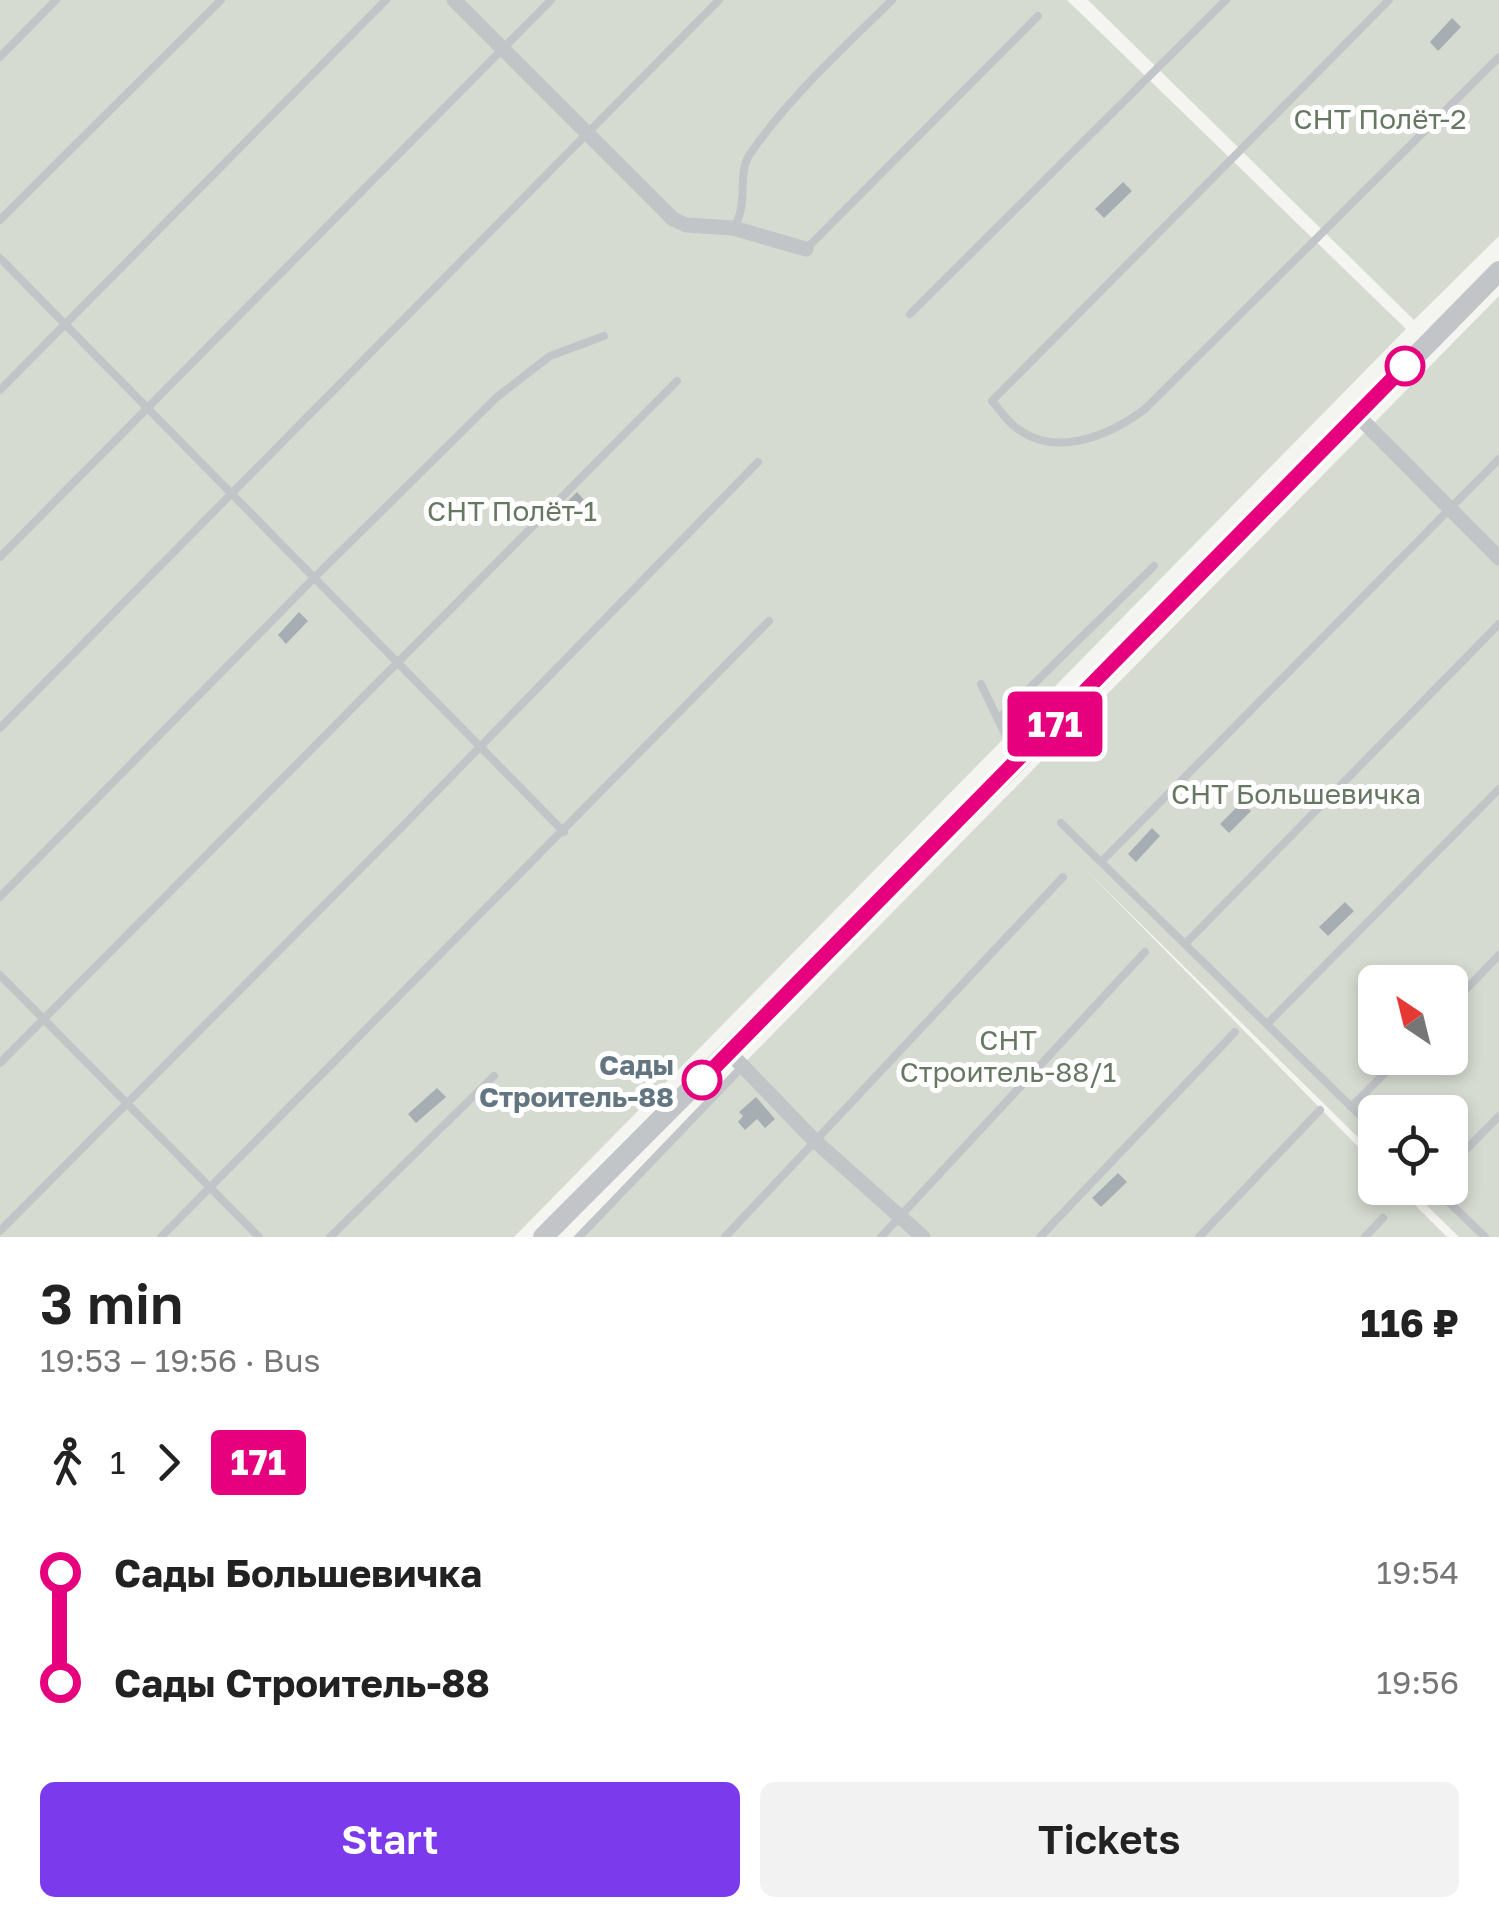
<!DOCTYPE html>
<html lang="en">
<head>
<meta charset="utf-8">
<style>
  body { margin:0; font-family:"Golos Text",sans-serif; background:#f2f2f2; color:#222; height:100vh; display:flex; flex-direction:column; font-size:38px; white-space:nowrap }
  * { box-sizing:border-box; margin:0 }
  p { font-size:32px; color:#767676 }
  .icon { flex:none; width:55px; height:55px; fill:none; stroke:currentColor; stroke-width:2; stroke-linecap:round; stroke-linejoin:round }
  .map { position:relative; height:1237px; overflow:hidden }
  .side { display:flex; flex-direction:column; background:#fff; flex:1 }
  .side>* { flex:none }
  .badge { padding:0 20px; border-radius:8px; font-size:35px; line-height:65px }
  .needle { width:65px; rotate:325deg }
  .buttons { position:absolute; left:1358px; top:965px; display:grid; gap:20px }
  .buttons a { display:grid; place-items:center; width:110px; height:110px; border-radius:15px; background:#fff; box-shadow:0 5px 15px #0003; font-size:50px }
  .map>.badge { position:absolute; translate:-50% -50%; box-shadow:0 0 0 5px #fff }
  .legs { display:flex; align-items:center; gap:15px; height:110px; padding:0 40px; font-size:32px }
  .legs p { margin-inline-start:auto }
  .headline { display:flex; align-items:center; justify-content:space-between; height:170px; padding:0 40px }
  h1 { font-size:55px; font-weight:600; line-height:75px }
  .button { display:flex; gap:20px; margin-top:auto; padding:20px 40px }
  .button a { flex:1; height:115px; border-radius:15px; background:#7c3aed; color:#fff; font-size:40px; font-weight:600; line-height:115px; text-align:center }
  .button a+a { background:#f2f2f2; color:#222 }
  ul { padding:0 40px; list-style:none }
  li { display:flex; align-items:center; gap:35px; height:110px; font-size:38px }
  li i { display:grid; place-items:center; width:15px; height:100%; margin:0 12px; background:currentColor }
  li i::after { content:''; width:25px; height:25px; margin:-12px; border:8px solid; border-radius:50%; background:#fff }
  li p { margin-inline-start:auto }
  li:first-child i { background:linear-gradient(#0000 50%,currentColor 0) }
  li:last-child i { background:linear-gradient(currentColor 50%,#0000 0) }
  .map>svg:first-child { display:block }
</style>
</head>
<body>
<div class="map">
<svg width="1499" height="1237" viewBox="0 0 1499 1237">
  <rect width="100%" height="100%" fill="#f4f4f0"/>
  <g fill="#d5dbd1" fill-rule="evenodd">
    <polygon points="0,0 1067,0 1406,329 514,1237 0,1237"/>
    <polygon points="1088,0 1499,0 1499,236 1414,320"/>
    <path d="M1499,296v941h-40l-50,-49h41v-76h-75v42l-287,-282 287,292v24h23l49,49h-874zM1375,982h75v76h-75z"/>
  </g>
  <g fill="#a6aeb3">
    <polygon points="1452,18 1461,27 1438,51 1430,42"/>
    <polygon points="1123,182 1132,191 1104,218 1095,209"/>
    <polygon points="577,492 584,500 557,526 550,519"/>
    <polygon points="299,612 308,621 286,644 278,635"/>
    <polygon points="1242,802 1251,811 1229,833 1220,824"/>
    <polygon points="1152,828 1160,836 1136,862 1128,854"/>
    <polygon points="1345,902 1354,911 1328,936 1319,927"/>
    <polygon points="437,1088 446,1097 416,1123 408,1114"/>
    <polygon points="756,1097 775,1119 765,1128 757,1119 745,1130 738,1122 743,1116 739,1112"/>
    <polygon points="1118,1173 1127,1182 1101,1207 1092,1198"/>
  </g>
  <g fill="none" stroke-linecap="round" stroke-linejoin="round">
    <g stroke="#c1c5c8" stroke-width="8">
      <path d="M1389,0l-397,401c7,8 13,17 21,24 40,35 96,11 132,-16l354,-352"/>
      <polyline points="0,57 56,0"/>
      <polyline points="0,220 221,0"/>
      <path d="M733,228c17,-24 3,-54 17,-74 38,-56 94,-106 142,-154"/>
      <polyline points="806,249 1038,16"/>
      <polyline points="0,258 564,832"/>
      <polyline points="910,314 1226,0"/>
      <polyline points="0,390 386,0"/>
      <polyline points="0,557 551,0"/>
      <polyline points="981,684 1016,757"/>
      <polyline points="999,718 1154,566"/>
      <polyline points="0,728 719,0"/>
      <polyline points="1061,823 1375,1130"/>
      <polyline points="1101,862 1499,459"/>
      <polyline points="0,897 316,576 497,397 550,356 604,336"/>
      <polyline points="1185,944 1499,624"/>
      <polyline points="0,975 259,1237"/>
      <polyline points="1450,1006 1499,955"/>
      <polyline points="1267,1024 1499,789"/>
      <polyline points="0,1063 677,381"/>
      <polyline points="1351,1107 1400,1058"/>
      <polyline points="1450,1166 1499,1116"/>
      <polyline points="1434,1188 1485,1237"/>
      <polyline points="0,1231 396,833 758,462"/>
      <polyline points="161,1237 769,621"/>
      <polyline points="330,1237 494,1076"/>
      <polyline points="579,1237 742,1067"/>
      <polyline points="725,1237 1063,877"/>
      <polyline points="881,1237 1145,952"/>
      <polyline points="1040,1237 1235,1032"/>
      <polyline points="1199,1237 1320,1110"/>
      <polyline points="1365,1237 1383,1218"/>
    </g>
    <g stroke="#c1c5c8" stroke-width="15">
      <polyline points="454,0 673,219 686,225 733,228 806,249"/>
      <polyline points="1357,415 1499,558"/>
      <polyline points="729,1052 814,1140 923,1237"/>
    </g>
    <polyline stroke="#c1c5c8" stroke-width="20" points="543,1237 1018,761 1499,271"/>
  </g>
  <g fill="none" stroke-linecap="round" stroke-linejoin="round">
    <g stroke="#fff" stroke-width="22">
      <polyline id="line-1" points="702,1080 1405,366"/>
    </g>
    <use href="#line-1" stroke="#e6007e" stroke-width="15"/>
  </g>
  <g fill="#fff" stroke="#e6007e" stroke-width="5">
    <circle cx="1405" cy="366" r="18"/>
    <circle cx="702" cy="1080" r="18"/>
  </g>
  <g text-anchor="middle" dominant-baseline="central" stroke-width="10" stroke-linejoin="round" paint-order="stroke">
    <g font-size="28" fill="#677862" stroke="#fff">
      <text x="1380" y="118">СНТ Полёт-2</text>
      <text x="512" y="510">СНТ Полёт-1</text>
      <text x="1296" y="793">СНТ Большевичка</text>
      <text x="1008" y="1039">СНТ<tspan x="1008" dy="32">Строитель-88/1</tspan></text>
    </g>
    <g font-size="28" font-weight="bold" fill="#637581" stroke="#fff" text-anchor="end">
      <text x="674" y="1064">Сады<tspan x="674" dy="32">Строитель-88</tspan></text>
    </g>
  </g>
</svg>
<div class="buttons">
<a><svg class="needle" viewBox="-14 -14 28 28"><path d="M0-13l5 13h-10z" fill="#e53935"/><path d="M0 13l5-13h-10z" fill="#767676"/></svg></a>
<a><svg class="icon" aria-label="locate" viewBox="0 0 24 24"><circle cx="12" cy="12" r="6"/><path d="M12 2v4M12 18v4M2 12h4M18 12h4"/></svg></a>
</div>
<b class="badge" style="left:1055px;top:724px;background:#e6007e;color:#fff">171</b>
</div>
<section class="side">
<div class="headline"><div><h1>3 min</h1><p>19:53 – 19:56 · Bus</p></div><b>116 ₽</b></div>
<div class="legs"><svg class="icon" aria-label="walk" viewBox="0 0 24 24"><circle cx="13" cy="4" r="2"/><path d="M13 8l-2 6 4 7M11 14l-3 7M7 12l3-4h3l4 4"/></svg>1<svg class="icon" aria-label="forward" viewBox="0 0 24 24"><path d="M9 5l7 7-7 7"/></svg><b class="badge" style="background:#e6007e;color:#fff">171</b></div>
<ul>
<li><i style="color:#e6007e"></i><b>Сады Большевичка</b><p>19:54</p></li>
<li><i style="color:#e6007e"></i><b>Сады Строитель-88</b><p>19:56</p></li>
</ul>
<div class="button"><a>Start</a><a>Tickets</a></div>
</section>
</body>
</html>
